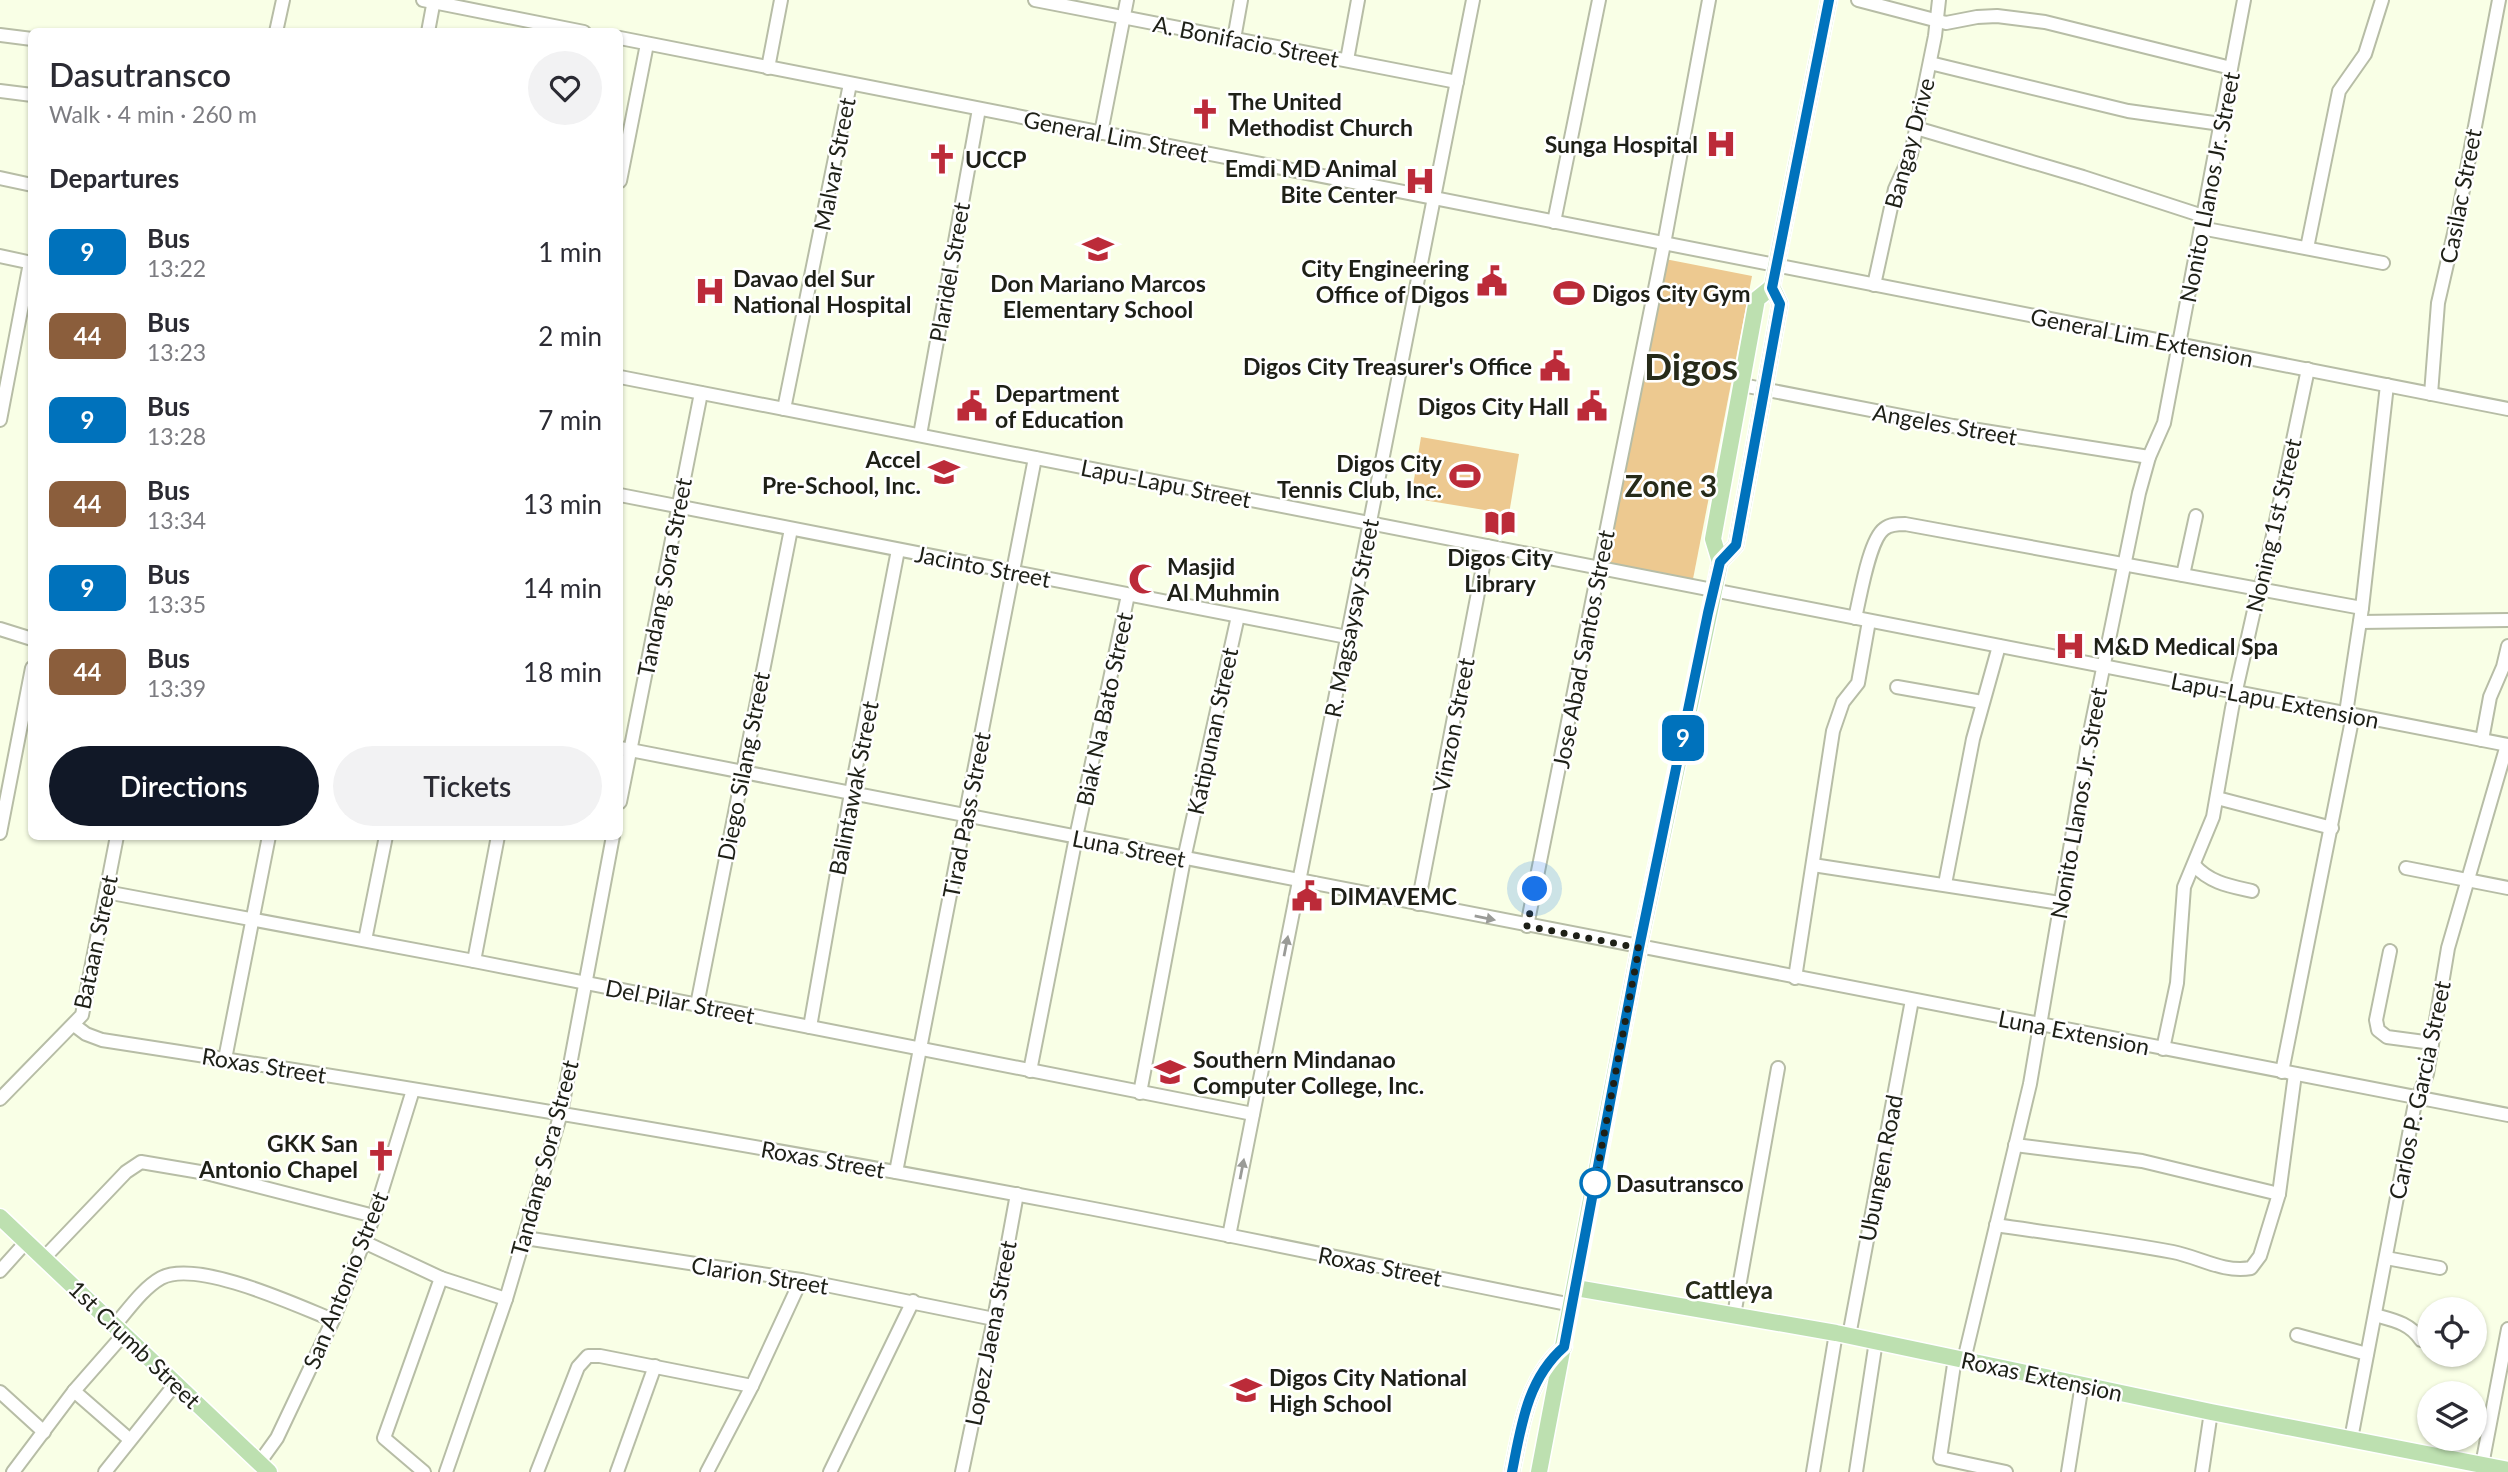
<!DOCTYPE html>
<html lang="en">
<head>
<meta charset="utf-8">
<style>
  body { margin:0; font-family:Lato,sans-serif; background:#f2f2f3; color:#2b2b33; height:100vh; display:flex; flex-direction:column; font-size:26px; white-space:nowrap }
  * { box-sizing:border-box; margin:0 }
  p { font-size:23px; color:#7c7c81 }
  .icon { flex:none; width:38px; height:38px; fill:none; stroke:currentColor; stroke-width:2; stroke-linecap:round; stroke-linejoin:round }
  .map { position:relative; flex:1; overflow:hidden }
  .panel { position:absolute; left:28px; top:28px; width:595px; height:812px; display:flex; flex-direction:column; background:#fff; border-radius:10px; box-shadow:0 2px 5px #0004 }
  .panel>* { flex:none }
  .badge { padding:0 14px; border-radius:10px; font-size:24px; line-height:46px }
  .fabs { position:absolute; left:2417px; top:1297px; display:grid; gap:14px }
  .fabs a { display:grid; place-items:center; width:70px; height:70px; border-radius:50%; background:#fff; box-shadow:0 2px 5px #0004; font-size:35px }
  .you { position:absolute; width:35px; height:35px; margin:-18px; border:5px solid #fff; border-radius:50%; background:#1a73e8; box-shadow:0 0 0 10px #1a73e833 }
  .map>.badge { position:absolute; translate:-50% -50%; box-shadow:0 0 0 4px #fff }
  h2 { padding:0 21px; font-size:26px; line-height:63px }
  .round { display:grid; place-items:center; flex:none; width:74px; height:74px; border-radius:37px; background:#f2f2f3 }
  .head { display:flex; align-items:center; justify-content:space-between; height:119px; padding:0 21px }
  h1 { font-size:33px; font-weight:600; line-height:52px }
  .cta { display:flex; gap:14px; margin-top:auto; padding:14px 21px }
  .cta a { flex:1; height:80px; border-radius:42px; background:#111827; color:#fff; font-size:28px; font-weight:600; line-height:80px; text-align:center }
  .cta a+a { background:#f2f2f3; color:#2b2b33 }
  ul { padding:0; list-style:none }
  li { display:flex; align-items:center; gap:21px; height:84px; padding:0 21px }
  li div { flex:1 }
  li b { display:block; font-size:26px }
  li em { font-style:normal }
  li .badge { min-width:77px; font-weight:700; text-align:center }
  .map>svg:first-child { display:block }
</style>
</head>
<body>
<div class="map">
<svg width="2508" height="1472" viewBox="0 0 2508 1472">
  <rect width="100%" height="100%" fill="#f9ffe6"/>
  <g fill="#edc990">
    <polygon points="1665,259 1752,276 1693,579 1607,562"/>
    <polygon points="1421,437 1519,454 1509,514 1411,498"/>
  </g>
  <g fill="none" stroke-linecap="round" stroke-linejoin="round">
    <g stroke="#b7bda6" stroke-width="16">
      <g id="minor">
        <polyline points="423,0 584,32"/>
        <polyline points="1035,0 1457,82"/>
        <polyline points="1858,0 1946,23 1977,17 1997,16 2045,22 2231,68"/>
        <polyline points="276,32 283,0"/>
        <polyline points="428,32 434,0"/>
        <polyline points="0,35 32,39"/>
        <polyline points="620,38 2508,409"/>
        <polyline points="1234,39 1241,0"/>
        <polyline points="1347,60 1358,0"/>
        <polyline points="1930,63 2128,111 2221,124"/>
        <polyline points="768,68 781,0"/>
        <polyline points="0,91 32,95"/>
        <polyline points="1916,128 2083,177 2203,216"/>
        <polyline points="1101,133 1127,0"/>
        <polyline points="0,178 32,185"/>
        <polyline points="620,181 647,44"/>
        <polyline points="1554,222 1599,0"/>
        <polyline points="2201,228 2383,263"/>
        <polyline points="2307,248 2339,91 2365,54 2382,0"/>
        <polyline points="0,256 32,263"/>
        <polyline points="1874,285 1895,189 1911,154 1935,36 1939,0"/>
        <polyline points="620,377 2508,745"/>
        <polyline points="1742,385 1953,426 2149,457"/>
        <polyline points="2431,394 2438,303 2458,216 2499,0"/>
        <polyline points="784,409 850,84"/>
        <polyline points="0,420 30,263"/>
        <polyline points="920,435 979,109"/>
        <polyline points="620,495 1347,637"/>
        <polyline points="2183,575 2196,516"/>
        <path d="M1855,618c5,-20 14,-78 29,-89 6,-5 14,-5 21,-5l457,84"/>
        <polyline points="2360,622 2508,620"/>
        <polyline points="0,629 32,639"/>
        <polyline points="1897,687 1982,702"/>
        <polyline points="2346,713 2362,608 2387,385"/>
        <polyline points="2482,740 2490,697 2503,667 2508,646"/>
        <polyline points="620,748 2508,1115"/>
        <polyline points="2217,798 2332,828"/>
        <polyline points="620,802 701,393"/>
        <polyline points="0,833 32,668"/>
        <polyline points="1813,865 2060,903"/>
        <path d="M2194,865c16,18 36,21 58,26"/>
        <polyline points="2406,868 2508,888"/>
        <polyline points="1945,884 1973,739 1999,646"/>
        <polyline points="106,892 474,961 1253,1114"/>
        <polyline points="1418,904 1487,546"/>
        <polyline points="1527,926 1664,244 1709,0"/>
        <polyline points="365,940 386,836"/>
        <polyline points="2390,951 2376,1020 2378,1030 2387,1037 2432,1043"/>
        <polyline points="474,961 498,836"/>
        <polyline points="1795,978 1833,731 1843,702 1858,683 1869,621"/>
        <polyline points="697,1005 791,529"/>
        <path d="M74,1025l12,9 16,6c319,49 638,102 955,162 172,32 343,69 515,103"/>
        <polyline points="810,1027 851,793 898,550"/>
        <polyline points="2163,1049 2177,983 2184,887 2213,817 2232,708 2257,597 2265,573 2308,369"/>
        <polyline points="225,1059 269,836"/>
        <polyline points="1030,1071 1076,837 1128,595"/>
        <polyline points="2282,1072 2353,715"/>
        <polyline points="1140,1093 1184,859 1238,616"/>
        <polyline points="0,1099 82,1015 117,836"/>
        <polyline points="2015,1145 2142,1161 2279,1194"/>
        <polyline points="896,1172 1035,458"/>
        <path d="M1996,1225c59,9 118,16 177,27 26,5 50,21 78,16l9,-12 19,-62 16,-120"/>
        <polyline points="1229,1236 1473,0"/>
        <polyline points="525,1238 801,1280 994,1319"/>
        <polyline points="364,1242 441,1278 506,1299"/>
        <polyline points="44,1258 126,1172 141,1162 206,1173 374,1216"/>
        <polyline points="2386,1258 2440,1268"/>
        <polyline points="0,1271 26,1242"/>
        <polyline points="1734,1315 1778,1068"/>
        <path d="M2375,1315c18,5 35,8 46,25"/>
        <path d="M115,1325c13,-15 28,-37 46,-47 36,-19 135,27 172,42"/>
        <polyline points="2297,1335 2367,1354"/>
        <polyline points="1849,1336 1912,1000"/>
        <polyline points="1955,1358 1940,1458 2006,1472"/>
        <polyline points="1964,1360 2030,1084 2089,737 2139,493 2149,457 2164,423 2244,0"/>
        <polyline points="74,1391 129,1439"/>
        <polyline points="0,1392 44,1432"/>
        <polyline points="2351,1439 2414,1108 2427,1074 2448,948 2507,745"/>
        <polyline points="259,1463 277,1438 333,1320 374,1216 413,1090"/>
        <polyline points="2482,1465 2508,1329"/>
        <polyline points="13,1472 74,1391 124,1334"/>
        <polyline points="105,1472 176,1383"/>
        <polyline points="424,1472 384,1438 441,1278"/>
        <polyline points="446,1472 506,1299 561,1113 613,836"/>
        <polyline points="537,1472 578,1367 588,1356 600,1356 752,1386"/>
        <polyline points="617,1472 655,1366"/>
        <polyline points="707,1472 752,1386 801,1280"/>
        <polyline points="830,1472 913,1301"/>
        <polyline points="962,1472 994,1319 1017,1194"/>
        <polyline points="1813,1472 1836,1333"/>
        <polyline points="1856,1472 1876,1341"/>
        <polyline points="2068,1472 2082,1384"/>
        <polyline points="2202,1472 2211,1412"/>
      </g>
    </g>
    <g stroke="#fff" stroke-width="19">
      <g id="major">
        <polyline points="1720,562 1736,545 1780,304 1772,287 1829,0"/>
        <polyline points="0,1217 269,1472"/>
        <polyline points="1576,1288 1836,1333 2211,1412 2508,1470"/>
        <path d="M1512,1472c9,-45 15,-93 52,-125"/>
        <polyline points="1539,1472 1639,948 1720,562 1713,539 1757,299 1772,287"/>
      </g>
    </g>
    <use href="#minor" stroke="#fff" stroke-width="12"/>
    <use href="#major" stroke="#bde0b0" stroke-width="16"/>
  </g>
  <defs><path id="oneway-solid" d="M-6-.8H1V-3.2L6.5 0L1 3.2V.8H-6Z" transform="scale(1.75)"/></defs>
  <g fill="#9a9b97">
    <use href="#oneway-solid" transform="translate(1485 918) rotate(11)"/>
    <use href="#oneway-solid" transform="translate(1286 946) rotate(-79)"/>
    <use href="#oneway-solid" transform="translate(1242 1169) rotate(-79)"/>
  </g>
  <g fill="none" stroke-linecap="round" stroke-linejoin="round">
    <g stroke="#fff" stroke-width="16">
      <path id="line" d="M1512,1472c9,-45 15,-93 52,-125l75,-399 69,-335 12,-51 16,-17 44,-241 -8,-16 57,-288"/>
    </g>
    <use href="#line" stroke="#0072bc" stroke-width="10"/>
    <polyline stroke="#1e2017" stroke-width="7" stroke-dasharray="0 12.6" points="1535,889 1527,926 1639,948 1594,1188 1595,1183"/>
  </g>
  <defs>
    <g id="church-bare" transform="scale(2.415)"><path d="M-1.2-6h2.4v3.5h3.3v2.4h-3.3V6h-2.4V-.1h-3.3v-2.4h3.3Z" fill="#bc2b39" stroke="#fff" stroke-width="2.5" paint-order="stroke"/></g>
    <g id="hospital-bare" transform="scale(2.415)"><path d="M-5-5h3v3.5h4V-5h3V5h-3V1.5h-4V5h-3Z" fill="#bc2b39" stroke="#fff" stroke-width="2.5" paint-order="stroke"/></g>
    <g id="school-bare" transform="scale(2.415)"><path d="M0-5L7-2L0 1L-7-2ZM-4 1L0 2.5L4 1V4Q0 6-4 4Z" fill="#bc2b39" stroke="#fff" stroke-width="2.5" paint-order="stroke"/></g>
    <g id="civic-bare" transform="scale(2.415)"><path d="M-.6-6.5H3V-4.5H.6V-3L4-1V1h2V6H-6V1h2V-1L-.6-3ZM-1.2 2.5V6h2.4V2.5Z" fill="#bc2b39" stroke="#fff" stroke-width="2.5" paint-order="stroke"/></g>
    <g id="stadium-bare" transform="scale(2.415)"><path d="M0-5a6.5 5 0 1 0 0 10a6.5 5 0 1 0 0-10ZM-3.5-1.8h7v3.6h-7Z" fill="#bc2b39" stroke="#fff" stroke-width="2.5" paint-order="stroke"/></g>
    <g id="library-bare" transform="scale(2.415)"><path d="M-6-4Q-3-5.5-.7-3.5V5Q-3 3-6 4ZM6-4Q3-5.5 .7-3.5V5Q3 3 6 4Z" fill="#bc2b39" stroke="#fff" stroke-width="2.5" paint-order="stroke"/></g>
    <g id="mosque-bare" transform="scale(2.415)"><path d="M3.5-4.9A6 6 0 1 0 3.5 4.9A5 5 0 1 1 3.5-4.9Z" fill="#bc2b39" stroke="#fff" stroke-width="2.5" paint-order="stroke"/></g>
    <g id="university-bare" transform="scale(2.415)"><path d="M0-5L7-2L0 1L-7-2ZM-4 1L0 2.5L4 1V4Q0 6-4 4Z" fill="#bc2b39" stroke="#fff" stroke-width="2.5" paint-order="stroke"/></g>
  </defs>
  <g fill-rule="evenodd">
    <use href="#church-bare" x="1205" y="114"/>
    <use href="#hospital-bare" x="1721" y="144"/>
    <use href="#church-bare" x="942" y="159"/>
    <use href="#hospital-bare" x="1420" y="181"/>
    <use href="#school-bare" x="1098" y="249"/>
    <use href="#civic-bare" x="1492" y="281"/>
    <use href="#hospital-bare" x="710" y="291"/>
    <use href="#stadium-bare" x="1569" y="293"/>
    <use href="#civic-bare" x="1555" y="366"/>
    <use href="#civic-bare" x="972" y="406"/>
    <use href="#civic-bare" x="1592" y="406"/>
    <use href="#school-bare" x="944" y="472"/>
    <use href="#stadium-bare" x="1465" y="476"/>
    <use href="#library-bare" x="1500" y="523"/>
    <use href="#mosque-bare" x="1144" y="579"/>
    <use href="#hospital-bare" x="2070" y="646"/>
    <use href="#civic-bare" x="1307" y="896"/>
    <use href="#university-bare" x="1170" y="1072"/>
    <use href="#church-bare" x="381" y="1156"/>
    <use href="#school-bare" x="1246" y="1390"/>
  </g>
  <circle fill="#fff" stroke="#0072bc" stroke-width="3.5" cx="1595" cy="1183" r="14"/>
  <g text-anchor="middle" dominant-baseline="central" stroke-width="5" stroke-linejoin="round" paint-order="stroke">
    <g font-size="23" fill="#1e2017" stroke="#fff">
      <text transform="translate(1246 41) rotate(11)">A. Bonifacio Street</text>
      <text transform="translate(1116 136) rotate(11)">General Lim Street</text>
      <text transform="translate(1909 143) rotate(-75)">Bangay Drive</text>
      <text transform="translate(834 164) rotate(-79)">Malvar Street</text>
      <text transform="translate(2209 187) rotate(-79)">Nonito Llanos Jr. Street</text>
      <text transform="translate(2460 196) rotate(-79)">Casilac Street</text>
      <text transform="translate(949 272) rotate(-80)">Plaridel Street</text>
      <text transform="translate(2142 337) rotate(11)">General Lim Extension</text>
      <text transform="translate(1945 424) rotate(10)">Angeles Street</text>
      <text transform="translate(1166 483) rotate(11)">Lapu-Lapu Street</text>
      <text transform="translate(2273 525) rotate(-77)">Noning 1st Street</text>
      <text transform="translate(983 566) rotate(11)">Jacinto Street</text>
      <text transform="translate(664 577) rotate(-79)">Tandang Sora Street</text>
      <text transform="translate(1351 618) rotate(-79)">R. Magsaysay Street</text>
      <text transform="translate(1583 649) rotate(-79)">Jose Abad Santos Street</text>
      <text transform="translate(2275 700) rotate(11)">Lapu-Lapu Extension</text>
      <text transform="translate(1104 709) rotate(-78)">Biak Na Bato Street</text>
      <text transform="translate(1453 725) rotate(-79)">Vinzon Street</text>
      <text transform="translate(1212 731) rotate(-78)">Katipunan Street</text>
      <text transform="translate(743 766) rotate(-79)">Diego Silang Street</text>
      <text transform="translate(853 788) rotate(-79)">Balintawak Street</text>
      <text transform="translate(2078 803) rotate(-80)">Nonito Llanos Jr. Street</text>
      <text transform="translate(966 815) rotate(-79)">Tirad Pass Street</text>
      <text transform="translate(1129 848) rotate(11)">Luna Street</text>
      <text transform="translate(95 942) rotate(-78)">Bataan Street</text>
      <text transform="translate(680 1001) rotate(11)">Del Pilar Street</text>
      <text transform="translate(2074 1032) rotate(11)">Luna Extension</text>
      <text transform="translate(264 1065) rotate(9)">Roxas Street</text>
      <text transform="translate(2419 1090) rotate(-78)">Carlos P. Garcia Street</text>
      <text transform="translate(544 1158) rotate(-75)">Tandang Sora Street</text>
      <text transform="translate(823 1159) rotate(10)">Roxas Street</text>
      <text transform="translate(1880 1168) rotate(-79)">Ubungen Road</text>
      <text transform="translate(1380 1266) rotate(11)">Roxas Street</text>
      <text transform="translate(760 1275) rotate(9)">Clarion Street</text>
      <text transform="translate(345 1280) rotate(-68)">San Antonio Street</text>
      <text transform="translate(990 1333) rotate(-79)">Lopez Jaena Street</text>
      <text transform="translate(135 1344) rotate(44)">1st Crumb Street</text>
      <text transform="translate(2042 1376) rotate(12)">Roxas Extension</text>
    </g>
    <g font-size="23" font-weight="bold" fill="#1e2017" stroke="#fff" text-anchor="start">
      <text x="1228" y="101">The United<tspan x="1228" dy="26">Methodist Church</tspan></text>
      <text x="1698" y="144" text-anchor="end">Sunga Hospital</text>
      <text x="965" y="159">UCCP</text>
      <text x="1397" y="168" text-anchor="end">Emdi MD Animal<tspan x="1397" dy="26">Bite Center</tspan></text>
      <text x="1469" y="268" text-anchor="end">City Engineering<tspan x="1469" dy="26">Office of Digos</tspan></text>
      <text x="733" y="278">Davao del Sur<tspan x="733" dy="26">National Hospital</tspan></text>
      <text x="1098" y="283" text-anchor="middle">Don Mariano Marcos<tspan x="1098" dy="26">Elementary School</tspan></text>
      <text x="1592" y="293">Digos City Gym</text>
      <text x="1532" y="366" text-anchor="end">Digos City Treasurer's Office</text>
      <text x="995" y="393">Department<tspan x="995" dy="26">of Education</tspan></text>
      <text x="1569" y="406" text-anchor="end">Digos City Hall</text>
      <text x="921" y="459" text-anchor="end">Accel<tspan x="921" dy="26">Pre-School, Inc.</tspan></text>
      <text x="1442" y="463" text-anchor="end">Digos City<tspan x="1442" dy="26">Tennis Club, Inc.</tspan></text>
      <text x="1500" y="557" text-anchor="middle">Digos City<tspan x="1500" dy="26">Library</tspan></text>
      <text x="1167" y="566">Masjid<tspan x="1167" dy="26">Al Muhmin</tspan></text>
      <text x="2093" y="646">M&amp;D Medical Spa</text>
      <text x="1330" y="896">DIMAVEMC</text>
      <text x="1193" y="1059">Southern Mindanao<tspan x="1193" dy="26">Computer College, Inc.</tspan></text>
      <text x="358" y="1143" text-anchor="end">GKK San<tspan x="358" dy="26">Antonio Chapel</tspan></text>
      <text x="1269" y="1377">Digos City National<tspan x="1269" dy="26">High School</tspan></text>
    </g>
    <g font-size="23" font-weight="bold" fill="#1e2017" stroke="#fff" text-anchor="start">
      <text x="1616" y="1183">Dasutransco</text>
    </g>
    <g font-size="24" font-weight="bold" fill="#272b19" stroke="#fff">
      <text x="1729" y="1289">Cattleya</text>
    </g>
    <g font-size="30" font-weight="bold" fill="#272b19" stroke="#fff">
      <text x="1671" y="485">Zone 3</text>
    </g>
    <g font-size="37" font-weight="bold" fill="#272b19" stroke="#fff">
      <text x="1691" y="365">Digos</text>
    </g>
  </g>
</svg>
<div class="fabs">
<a><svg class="icon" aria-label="locate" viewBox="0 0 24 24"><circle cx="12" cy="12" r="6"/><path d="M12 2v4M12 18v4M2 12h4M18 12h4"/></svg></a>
<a><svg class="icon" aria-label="layers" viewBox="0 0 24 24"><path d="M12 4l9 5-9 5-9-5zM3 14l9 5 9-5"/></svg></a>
</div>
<div class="you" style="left:1535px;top:889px"></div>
<b class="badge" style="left:1683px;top:738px;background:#0072bc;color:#fff">9</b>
<section class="panel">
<div class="head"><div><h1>Dasutransco</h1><p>Walk · 4 min · 260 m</p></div><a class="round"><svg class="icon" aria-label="heart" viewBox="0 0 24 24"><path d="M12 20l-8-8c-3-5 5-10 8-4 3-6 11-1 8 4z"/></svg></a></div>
<h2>Departures</h2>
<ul>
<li><span class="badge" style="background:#0072bc;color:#fff">9</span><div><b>Bus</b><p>13:22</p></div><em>1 min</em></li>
<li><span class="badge" style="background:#8b5e3c;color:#fff">44</span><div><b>Bus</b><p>13:23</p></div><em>2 min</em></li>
<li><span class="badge" style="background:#0072bc;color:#fff">9</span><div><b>Bus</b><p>13:28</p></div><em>7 min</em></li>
<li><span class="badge" style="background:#8b5e3c;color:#fff">44</span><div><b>Bus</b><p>13:34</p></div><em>13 min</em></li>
<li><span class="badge" style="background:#0072bc;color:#fff">9</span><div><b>Bus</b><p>13:35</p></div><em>14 min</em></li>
<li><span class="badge" style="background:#8b5e3c;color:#fff">44</span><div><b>Bus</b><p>13:39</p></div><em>18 min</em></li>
</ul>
<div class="cta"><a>Directions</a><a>Tickets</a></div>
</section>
</div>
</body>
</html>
